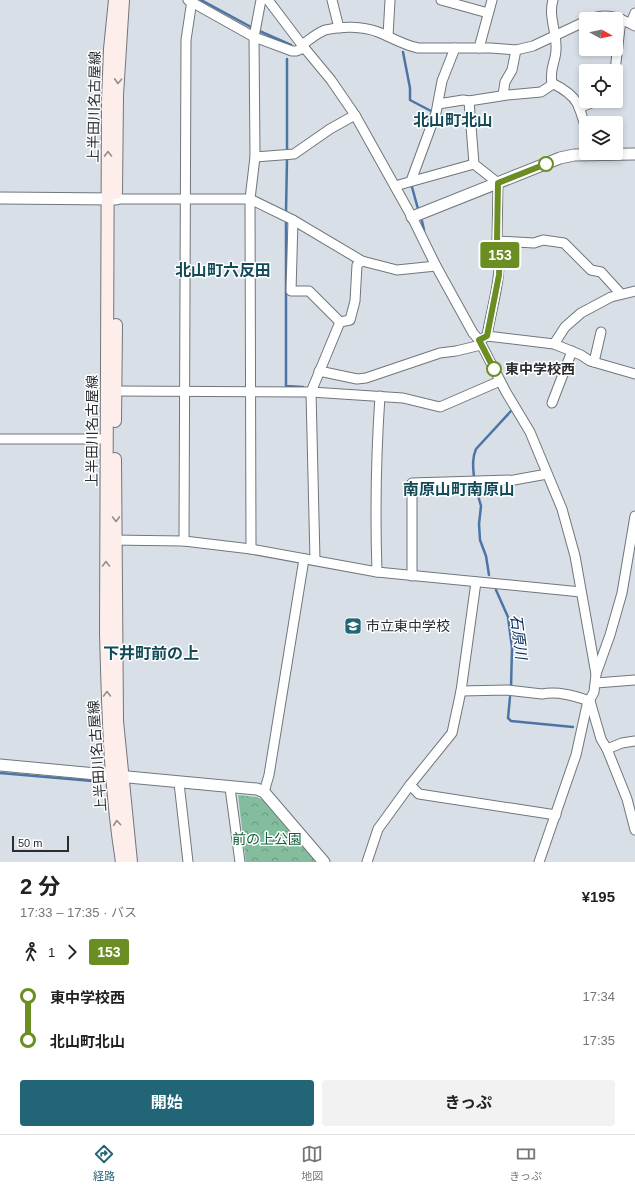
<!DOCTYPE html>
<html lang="ja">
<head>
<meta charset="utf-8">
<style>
  body { margin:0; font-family:Arial,"Noto Sans JP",sans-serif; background:#f2f2f2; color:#222; height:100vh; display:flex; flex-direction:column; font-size:15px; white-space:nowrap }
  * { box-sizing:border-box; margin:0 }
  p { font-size:13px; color:#767676 }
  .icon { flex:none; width:22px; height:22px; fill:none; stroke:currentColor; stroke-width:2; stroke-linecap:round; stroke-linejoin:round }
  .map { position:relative; height:862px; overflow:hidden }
  .sheet { display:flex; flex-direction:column; background:#fff; flex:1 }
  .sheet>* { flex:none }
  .badge { padding:0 8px; border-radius:3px; font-size:14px; line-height:26px }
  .needle { width:26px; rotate:98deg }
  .controls { position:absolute; left:579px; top:12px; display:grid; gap:8px }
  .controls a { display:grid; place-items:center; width:44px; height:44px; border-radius:4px; background:#fff; box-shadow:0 2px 6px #0003; font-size:20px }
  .scale { position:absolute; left:12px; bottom:10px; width:57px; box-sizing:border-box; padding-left:4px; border:2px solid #2a2c2f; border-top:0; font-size:11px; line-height:14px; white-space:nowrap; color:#2a2c2f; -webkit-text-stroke:3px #fff; paint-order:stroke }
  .map>.badge { position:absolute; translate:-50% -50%; box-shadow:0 0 0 2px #fff }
  .legs { display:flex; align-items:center; gap:6px; height:44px; padding:0 20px; font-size:13px }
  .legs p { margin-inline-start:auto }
  .overview { display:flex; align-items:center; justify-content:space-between; height:68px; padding:0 20px }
  h1 { font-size:22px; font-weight:700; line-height:30px }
  .cta { display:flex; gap:8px; margin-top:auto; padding:8px 20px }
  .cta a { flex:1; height:46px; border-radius:4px; background:#216577; color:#fff; font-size:16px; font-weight:700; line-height:46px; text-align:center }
  .cta a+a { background:#f2f2f2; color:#222 }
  ul { padding:0 20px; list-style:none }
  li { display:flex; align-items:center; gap:14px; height:44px; font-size:15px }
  li i { display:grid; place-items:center; width:6px; height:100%; margin:0 5px; background:currentColor }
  li i::after { content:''; width:10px; height:10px; margin:-5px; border:3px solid; border-radius:50%; background:#fff }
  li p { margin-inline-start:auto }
  li:first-child i { background:linear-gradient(#0000 50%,currentColor 0) }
  li:last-child i { background:linear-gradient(currentColor 50%,#0000 0) }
  .menu { display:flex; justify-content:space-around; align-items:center; height:56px; border-top:1px solid #e0e0e0; background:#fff; font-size:11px; color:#767676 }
  .menu a { display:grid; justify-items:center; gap:2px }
  .menu .selected { color:#216577 }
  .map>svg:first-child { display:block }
</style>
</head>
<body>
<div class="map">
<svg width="635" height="862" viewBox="0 0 635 862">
  <defs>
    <pattern id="park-crowns" width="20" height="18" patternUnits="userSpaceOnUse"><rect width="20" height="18" fill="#83bd9d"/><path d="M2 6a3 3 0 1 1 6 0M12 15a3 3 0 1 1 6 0" fill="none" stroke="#6b9a80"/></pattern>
  </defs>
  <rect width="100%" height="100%" fill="#d8dfe6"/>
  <polygon fill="url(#park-crowns)" points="238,795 257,797 265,801 317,862 246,862"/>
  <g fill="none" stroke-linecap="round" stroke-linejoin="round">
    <g stroke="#4c75a6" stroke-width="2.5">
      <polyline points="201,0 251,27"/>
      <polyline points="257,30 291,45"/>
      <polyline points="403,52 410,88 410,100 431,111"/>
      <polyline points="287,151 287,59"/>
      <polyline points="412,187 418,209"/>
      <polyline points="286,212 287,159"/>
      <polyline points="286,221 286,386 303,387"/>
      <polyline points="422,221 424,230"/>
      <path d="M474,477c-1,-10 -2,-19 2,-28l35,-38"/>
      <polyline points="475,485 481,506 479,524 480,540 486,556 489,575"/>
      <polyline points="496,590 508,617 512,648 511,687"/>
      <polyline points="510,697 508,718 511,721 573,727"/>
      <polyline points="0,773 104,782"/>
    </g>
    <g stroke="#70777c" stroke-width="11">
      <g id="minor">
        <polyline points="188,0 254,37 292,51 296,51 304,48"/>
        <polyline points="268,0 302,45 331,80 355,115 412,217 436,266 473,333 479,340 506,392 530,432 562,509 575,556 596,674"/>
        <polyline points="332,0 339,28"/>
        <polyline points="441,0 488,13"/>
        <path d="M553,0c-5,16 4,33 3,49 0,13 -7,19 -4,34 8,4 20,11 25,20 4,7 5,16 9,24"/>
        <path d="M590,19c16,-7 30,-1 45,7"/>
        <polyline points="631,23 635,13"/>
        <polyline points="388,36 390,0"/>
        <path d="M302,45c7,-5 15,-12 23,-15 16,-4 37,-4 53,2 13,5 25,13 40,16h73l25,2 17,-4 53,-25"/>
        <polyline points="479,48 492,0"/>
        <polyline points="615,71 621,19"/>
        <polyline points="503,95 505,82 512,70 516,50"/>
        <polyline points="469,101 474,164 498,183 497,241"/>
        <polyline points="438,104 463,100 469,101 507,95 541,92 553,84"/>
        <polyline points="579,108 596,101"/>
        <polyline points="255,157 294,154 330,129 355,115"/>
        <polyline points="411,181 436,113 442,81 455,48"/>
        <polyline points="395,186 474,164"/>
        <polyline points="116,199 250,199 293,220 362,261 397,270 436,266"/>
        <polyline points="293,220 291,291 309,291 340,322"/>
        <path d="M487,336c5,-32 17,-63 10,-95l37,2 9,-3 21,3 27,27 10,2 20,22"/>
        <polyline points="482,339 487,336 554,344 581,355 590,361 635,374"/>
        <polyline points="554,344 565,327 581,313 611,297 635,291"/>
        <polyline points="594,362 601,332"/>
        <polyline points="319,371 357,379 366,378 440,353 456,351 481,345"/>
        <polyline points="115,391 311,392 403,398 440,407 500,381"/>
        <polyline points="552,403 572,351"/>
        <polyline points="0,439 107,439"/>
        <polyline points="110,540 184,541 251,549 377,572 581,592"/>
        <polyline points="184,541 186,40 192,0"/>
        <polyline points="251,549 250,199 255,157 254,37 261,0"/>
        <polyline points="315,560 311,392 340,322 350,320 355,301 357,265 362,261"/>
        <path d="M377,572c-2,-59 -1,-117 3,-176"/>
        <polyline points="412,576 412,483 514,480 547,474"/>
        <polyline points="596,683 635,680"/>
        <path d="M461,691l46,-1 35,4c16,-3 33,2 48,7"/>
        <polyline points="590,701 601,739 607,749 627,799 635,830"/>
        <polyline points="607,749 622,743 635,741"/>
        <polyline points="179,783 188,862"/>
        <polyline points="410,785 419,794 556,815"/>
        <polyline points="230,788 240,862"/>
        <polyline points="264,792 269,775 304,559"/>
        <polyline points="367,862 378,829 410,785 452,733 461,691 476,582"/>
        <polyline points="539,862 576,755 587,705 594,692 596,674 610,635 622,593 635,516"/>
      </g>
    </g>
    <g stroke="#70777c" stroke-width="13">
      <g id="tertiary">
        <polyline points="0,198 116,199"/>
        <polyline points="412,217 560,158 574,155 635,154"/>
        <polyline points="0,765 257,789 264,792 324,862"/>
      </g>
    </g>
    <g stroke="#70777c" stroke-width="14">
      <g id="secondary">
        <path d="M115,0l-5,49 -2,51 -2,533c2,76 4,154 16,229"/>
        <polyline points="116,193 117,95 123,0"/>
        <polyline points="115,421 116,325"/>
        <polyline points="115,459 117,721 131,862"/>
      </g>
    </g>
    <use href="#minor" stroke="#fff" stroke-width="9"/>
    <use href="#tertiary" stroke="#fff" stroke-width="11"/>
    <use href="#secondary" stroke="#feeeeb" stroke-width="12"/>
  </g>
  <defs><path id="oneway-chevron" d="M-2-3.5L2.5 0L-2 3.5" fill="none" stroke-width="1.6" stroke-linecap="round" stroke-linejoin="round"/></defs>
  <g stroke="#948d8d">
    <use href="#oneway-chevron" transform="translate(118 81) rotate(93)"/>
    <use href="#oneway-chevron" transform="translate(108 154) rotate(-91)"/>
    <use href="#oneway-chevron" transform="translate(116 519) rotate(89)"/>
    <use href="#oneway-chevron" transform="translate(106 564) rotate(-90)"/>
    <use href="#oneway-chevron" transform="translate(107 694) rotate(-91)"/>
    <use href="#oneway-chevron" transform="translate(117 823) rotate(-95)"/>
  </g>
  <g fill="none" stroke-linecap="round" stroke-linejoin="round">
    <g stroke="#fff" stroke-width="9">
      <polyline id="line-1" points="494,369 479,340 487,336 499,275 500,254 497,241 498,183 546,164"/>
    </g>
    <use href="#line-1" stroke="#6b8e23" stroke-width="6"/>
  </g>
  <defs>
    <g id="school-square" transform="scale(0.9)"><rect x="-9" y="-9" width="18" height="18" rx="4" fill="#216577" stroke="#fff"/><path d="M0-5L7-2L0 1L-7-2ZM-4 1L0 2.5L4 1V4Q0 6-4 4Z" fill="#fff"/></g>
  </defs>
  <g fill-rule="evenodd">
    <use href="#school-square" x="353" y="626"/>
  </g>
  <g fill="#fff" stroke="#6b8e23" stroke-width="2">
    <circle cx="546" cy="164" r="7"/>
    <circle cx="494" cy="369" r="7"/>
  </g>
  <g text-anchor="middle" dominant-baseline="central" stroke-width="3" stroke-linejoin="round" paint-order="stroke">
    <g font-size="14" fill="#2a2c2f" stroke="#fff">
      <text transform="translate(94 107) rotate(-89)">上半田川名古屋線</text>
      <text transform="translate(92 431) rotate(-90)">上半田川名古屋線</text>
      <text transform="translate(97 756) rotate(-94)">上半田川名古屋線</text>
    </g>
    <g font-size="14" font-weight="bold" fill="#2a2c2f" stroke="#fff" text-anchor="start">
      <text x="505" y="369">東中学校西</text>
    </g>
    <g font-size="14" fill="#2a2c2f" stroke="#fff" text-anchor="start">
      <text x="366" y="626">市立東中学校</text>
    </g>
    <g font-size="14" fill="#115e3d" stroke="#fff">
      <text x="267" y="839">前の上公園</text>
    </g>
    <g font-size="15" font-style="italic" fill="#032d59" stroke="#fff">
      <text transform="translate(519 637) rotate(83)">石原川</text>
    </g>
    <g font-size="16" font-weight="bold" fill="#124a57" stroke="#fff">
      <text x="453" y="120">北山町北山</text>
      <text x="223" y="270">北山町六反田</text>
      <text x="459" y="489">南原山町南原山</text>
      <text x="151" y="653">下井町前の上</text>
    </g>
  </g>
</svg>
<div class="controls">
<a><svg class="needle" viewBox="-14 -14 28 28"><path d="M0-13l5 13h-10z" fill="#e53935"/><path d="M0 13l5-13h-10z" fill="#767676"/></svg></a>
<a><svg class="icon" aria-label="locate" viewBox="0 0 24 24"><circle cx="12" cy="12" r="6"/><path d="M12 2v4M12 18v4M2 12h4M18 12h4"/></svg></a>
<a><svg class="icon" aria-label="layers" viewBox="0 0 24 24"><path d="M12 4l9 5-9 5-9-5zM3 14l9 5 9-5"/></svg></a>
</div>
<div class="scale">50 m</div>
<b class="badge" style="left:500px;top:255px;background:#6b8e23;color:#fff">153</b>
</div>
<section class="sheet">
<div class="overview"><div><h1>2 分</h1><p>17:33 – 17:35 · バス</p></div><b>¥195</b></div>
<div class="legs"><svg class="icon" aria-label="walk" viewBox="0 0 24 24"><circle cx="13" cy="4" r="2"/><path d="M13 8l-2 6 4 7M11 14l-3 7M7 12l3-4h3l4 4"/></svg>1<svg class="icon" aria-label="forward" viewBox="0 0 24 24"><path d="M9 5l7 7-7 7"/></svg><b class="badge" style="background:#6b8e23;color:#fff">153</b></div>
<ul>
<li><i style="color:#6b8e23"></i><b>東中学校西</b><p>17:34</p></li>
<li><i style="color:#6b8e23"></i><b>北山町北山</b><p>17:35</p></li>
</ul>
<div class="cta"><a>開始</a><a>きっぷ</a></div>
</section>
<nav class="menu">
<a class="selected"><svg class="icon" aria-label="directions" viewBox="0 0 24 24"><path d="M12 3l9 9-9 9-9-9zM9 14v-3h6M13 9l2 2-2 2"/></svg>経路</a>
<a><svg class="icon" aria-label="map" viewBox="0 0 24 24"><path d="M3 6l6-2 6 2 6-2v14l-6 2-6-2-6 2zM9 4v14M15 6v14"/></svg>地図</a>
<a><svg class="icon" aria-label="tickets" viewBox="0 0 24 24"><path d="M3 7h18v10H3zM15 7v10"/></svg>きっぷ</a>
</nav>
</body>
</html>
